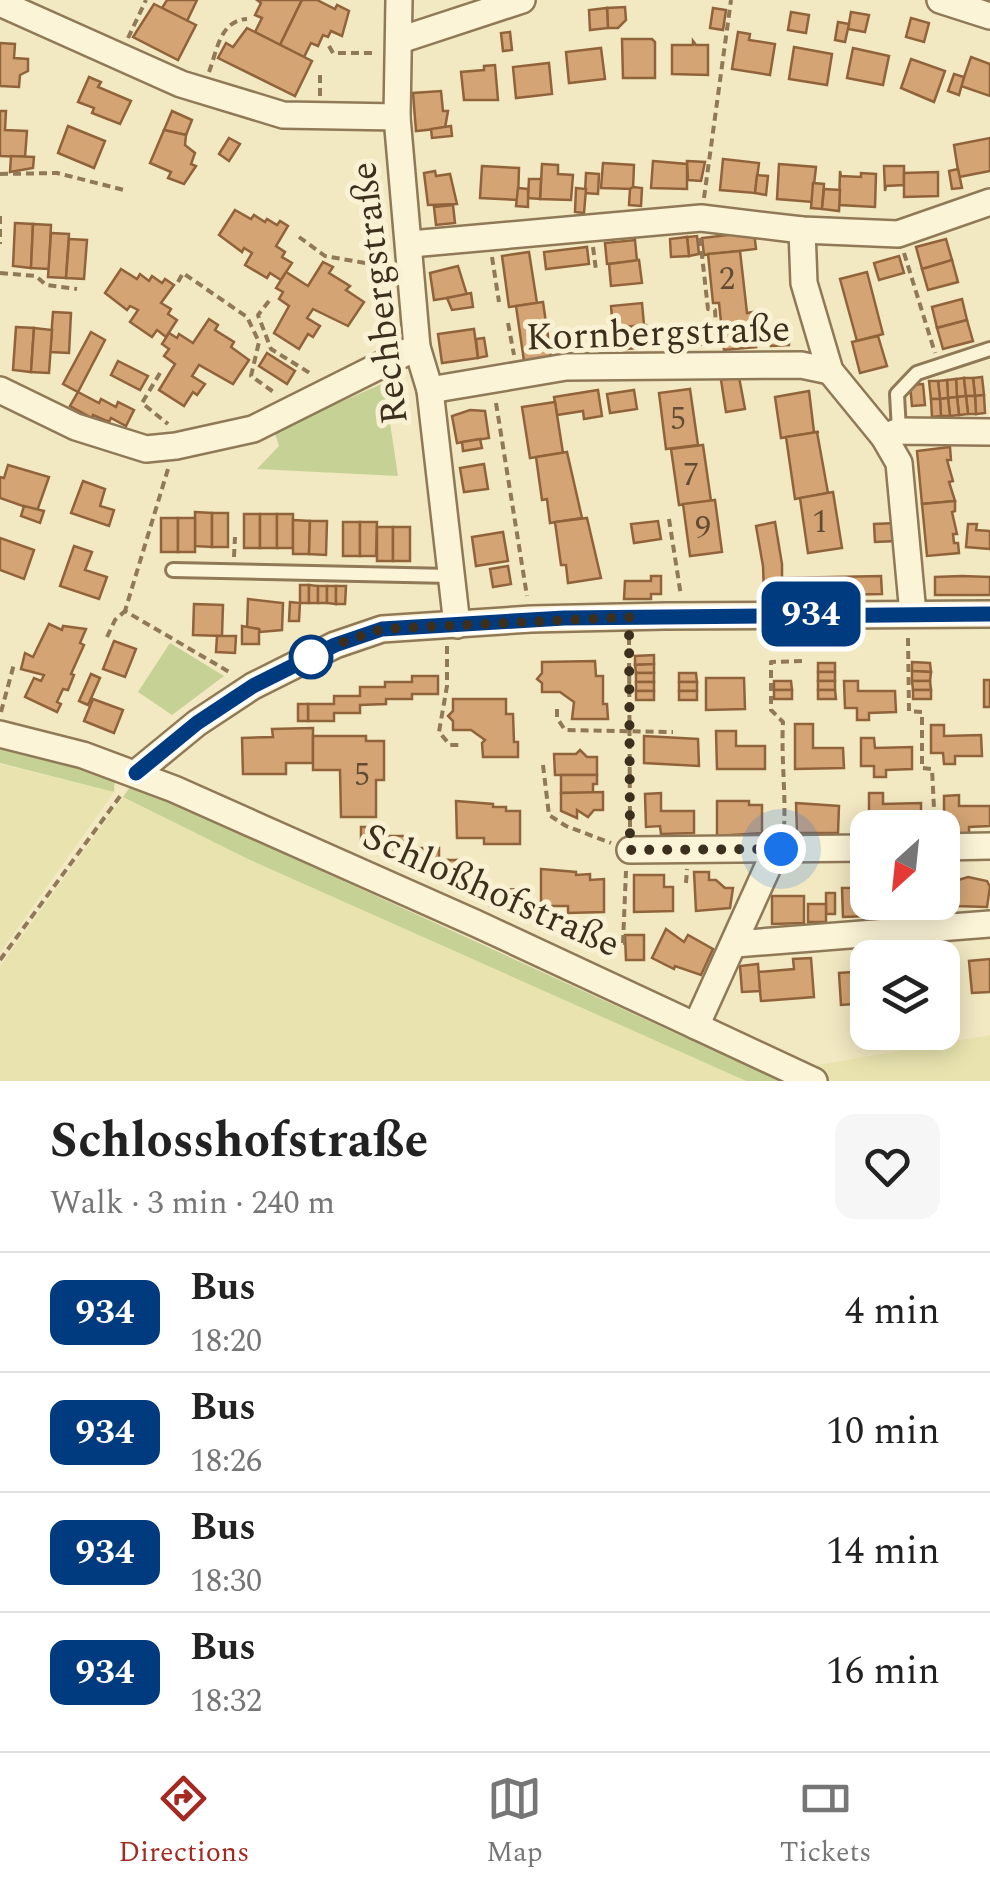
<!DOCTYPE html>
<html lang="en">
<head>
<meta charset="utf-8">
<style>
  body { margin:0; font-family:Spectral,serif; background:#f6f6f6; color:#222; height:100vh; display:flex; flex-direction:column; font-size:38px; white-space:nowrap }
  * { box-sizing:border-box; margin:0 }
  p { font-size:32px; color:#767676 }
  .icon { flex:none; width:55px; height:55px; fill:none; stroke:currentColor; stroke-width:2; stroke-linecap:round; stroke-linejoin:round }
  .map { position:relative; height:1081px; overflow:hidden }
  .drawer { display:flex; flex-direction:column; background:#fff; flex:1 }
  .drawer>* { flex:none }
  .badge { padding:0 20px; border-radius:15px; font-size:35px; line-height:65px }
  .needle { width:65px; rotate:207deg }
  .buttons { position:absolute; left:850px; top:810px; display:grid; gap:20px }
  .buttons a { display:grid; place-items:center; width:110px; height:110px; border-radius:20px; background:#fff; box-shadow:0 5px 25px #0003; font-size:50px }
  .you { position:absolute; width:50px; height:50px; margin:-25px; border:8px solid #fff; border-radius:50%; background:#1a73e8; box-shadow:0 0 0 15px #1a73e833 }
  .map>.badge { position:absolute; translate:-50% -50%; box-shadow:0 0 0 5px #fff }
  .round { display:grid; place-items:center; flex:none; width:105px; height:105px; border-radius:20px; background:#f6f6f6 }
  .head { display:flex; align-items:center; justify-content:space-between; height:170px; padding:0 50px }
  h1 { font-size:48px; font-weight:700; line-height:75px }
  ul { padding:0; list-style:none }
  li { display:flex; align-items:center; gap:30px; height:120px; padding:0 50px; border-top:2px solid #e0e0e0 }
  li div { flex:1 }
  li b { display:block; font-size:38px }
  li em { font-style:normal }
  li .badge { min-width:110px; font-weight:700; text-align:center }
  .dock { display:flex; justify-content:space-around; align-items:center; height:140px; border-top:2px solid #e0e0e0; background:#fff; font-size:28px; color:#767676 }
  .dock a { display:grid; justify-items:center; gap:5px }
  .dock .active { color:#a42a21 }
  .map>svg:first-child { display:block }
</style>
</head>
<body>
<div class="map">
<svg width="990" height="1081" viewBox="0 0 990 1081">
  <rect width="100%" height="100%" fill="#f2e8c2"/>
  <g fill="#e9e4af">
    <polygon points="0,764 114,792 0,953"/>
    <polygon points="123,797 248,859 746,1081 0,1081 0,966"/>
    <polygon points="990,1035 990,1081 828,1081 805,1072 807,1067"/>
  </g>
  <g fill="#c6d295">
    <polygon points="384,383 398,476 257,469 279,446 274,431"/>
    <polygon points="170,643 224,676 172,715 138,692"/>
    <polygon points="0,746 115,777 114,792 0,763"/>
    <polygon points="132,784 686,1038 712,1041 803,1081 746,1081 248,859 123,797"/>
  </g>
  <g fill="#d4a474" stroke="#90633a" stroke-width="2.5">
    <polygon points="167,0 197,0 187,21 162,8"/>
    <polygon points="302,0 280,45 255,32 262,18 255,15 261,3 257,0"/>
    <polygon points="302,0 317,0 335,9 337,5 349,11 342,36 331,31 328,37 323,35 318,46 311,43 304,57 280,45"/>
    <polygon points="154,4 196,25 178,60 133,37"/>
    <polygon points="625,7 626,20 618,28 608,28 607,8"/>
    <polygon points="607,8 608,28 590,30 589,10"/>
    <polygon points="713,8 726,10 723,30 710,28"/>
    <polygon points="791,12 809,15 806,33 788,30"/>
    <polygon points="851,12 869,15 865,32 848,29"/>
    <polygon points="911,18 929,23 924,42 906,37"/>
    <polygon points="838,22 849,24 845,42 835,40"/>
    <polygon points="247,28 312,61 295,96 218,58 226,43 233,47"/>
    <polygon points="510,32 512,50 503,51 501,33"/>
    <polygon points="738,32 750,34 749,40 775,44 770,75 732,69"/>
    <polygon points="622,39 652,39 655,42 655,78 623,78"/>
    <polygon points="693,41 696,45 708,45 708,75 672,74 672,45 693,45"/>
    <polygon points="0,43 15,44 14,58 28,59 28,71 20,75 19,87 0,86"/>
    <polygon points="794,47 832,54 827,85 789,79"/>
    <polygon points="601,48 605,79 569,83 566,52"/>
    <polygon points="853,48 889,56 883,85 847,78"/>
    <polygon points="971,57 990,64 990,96 961,86"/>
    <polygon points="911,59 945,71 934,102 901,88"/>
    <polygon points="549,63 552,94 516,98 513,67"/>
    <polygon points="495,65 498,100 464,100 461,72 484,70 484,66"/>
    <polygon points="954,74 964,77 959,95 948,91"/>
    <polygon points="89,77 101,82 98,87 131,101 120,124 92,113 94,108 78,102"/>
    <polygon points="441,91 443,111 448,111 445,128 416,131 413,93"/>
    <polygon points="0,111 6,111 5,130 27,131 25,157 0,156"/>
    <polygon points="172,111 192,120 186,135 164,130"/>
    <polygon points="68,126 105,141 94,168 58,153"/>
    <polygon points="451,126 452,136 432,138 431,129"/>
    <polygon points="164,130 186,135 185,145 195,153 191,164 196,166 184,184 168,178 171,172 150,163"/>
    <polygon points="229,138 240,144 229,161 219,154"/>
    <polygon points="990,138 990,171 959,177 954,145"/>
    <polygon points="11,156 34,157 33,168 10,172"/>
    <polygon points="723,159 759,163 755,193 720,190"/>
    <polygon points="653,161 687,164 687,189 651,188"/>
    <polygon points="687,161 705,162 701,181 688,180"/>
    <polygon points="603,163 634,165 633,189 601,188"/>
    <polygon points="542,164 558,165 558,174 573,175 571,200 540,199"/>
    <polygon points="779,164 816,167 812,202 777,199"/>
    <polygon points="482,166 519,168 518,200 480,198"/>
    <polygon points="884,166 904,166 904,185 886,186 885,191"/>
    <polygon points="958,169 962,188 952,189 949,171"/>
    <polygon points="435,171 436,176 450,174 457,204 428,205 424,173"/>
    <polygon points="840,171 841,176 861,177 861,173 876,174 875,207 839,205"/>
    <polygon points="938,172 938,196 904,197 904,173"/>
    <polygon points="586,173 599,174 598,194 585,193"/>
    <polygon points="757,175 768,176 766,195 755,193"/>
    <polygon points="529,179 541,179 540,199 528,198"/>
    <polygon points="813,183 824,184 822,209 811,208"/>
    <polygon points="633,187 642,188 641,206 629,205 630,189"/>
    <polygon points="518,188 528,189 528,207 516,206"/>
    <polygon points="576,188 586,189 584,213 575,212"/>
    <polygon points="824,189 840,190 839,211 822,209"/>
    <polygon points="453,205 455,223 436,225 434,207"/>
    <polygon points="235,210 251,219 254,215 265,222 267,219 277,225 280,221 288,226 276,246 285,252 282,257 292,263 281,280 270,273 267,278 245,265 252,253 244,248 242,252 219,235"/>
    <polygon points="15,223 33,224 31,268 13,266"/>
    <polygon points="33,224 51,225 49,269 31,268"/>
    <polygon points="754,232 756,249 704,255 702,238"/>
    <polygon points="51,233 69,234 66,278 48,277"/>
    <polygon points="697,236 699,254 689,256 687,237"/>
    <polygon points="687,237 689,256 671,257 670,239"/>
    <polygon points="69,239 87,240 84,279 66,278"/>
    <polygon points="946,239 952,260 922,269 916,247"/>
    <polygon points="635,240 637,261 607,264 605,243"/>
    <polygon points="587,247 589,264 546,269 544,252"/>
    <polygon points="740,251 747,313 753,312 756,347 724,350 719,303 713,303 708,254"/>
    <polygon points="529,252 537,303 509,307 502,256"/>
    <polygon points="899,256 904,273 879,280 874,263"/>
    <polygon points="639,260 642,283 611,286 609,264"/>
    <polygon points="952,260 958,282 928,290 922,269"/>
    <polygon points="323,262 333,267 329,273 350,286 346,290 364,302 348,326 313,309 307,318 320,326 313,337 308,334 299,349 274,333 289,306 279,299 283,292 276,288 286,272 308,286"/>
    <polygon points="458,266 467,295 434,300 430,273"/>
    <polygon points="121,269 137,279 140,274 149,281 152,276 162,283 165,279 174,285 161,303 171,309 168,314 177,320 166,337 157,330 152,337 130,322 138,310 130,306 127,310 105,293"/>
    <polygon points="867,272 883,334 857,341 840,279"/>
    <polygon points="471,293 473,307 452,310 447,298"/>
    <polygon points="962,299 967,320 937,328 932,307"/>
    <polygon points="543,302 551,357 524,361 516,306"/>
    <polygon points="642,303 644,325 613,328 611,306"/>
    <polygon points="53,312 71,313 69,353 50,352"/>
    <polygon points="209,319 218,325 215,330 234,342 231,347 249,360 233,384 199,365 192,376 205,384 197,395 193,392 184,406 159,390 175,364 164,356 169,349 162,344 169,333 177,338 179,334 193,343"/>
    <polygon points="967,320 973,341 943,349 937,328"/>
    <polygon points="646,325 648,347 618,350 615,328"/>
    <polygon points="705,326 707,344 698,345 696,327"/>
    <polygon points="16,327 34,328 31,372 13,370"/>
    <polygon points="696,327 698,345 689,346 687,328"/>
    <polygon points="789,327 789,345 771,346 771,328"/>
    <polygon points="34,328 52,330 49,373 31,372"/>
    <polygon points="474,329 478,358 442,363 438,334"/>
    <polygon points="91,332 105,340 78,392 63,384"/>
    <polygon points="878,336 887,366 860,373 852,342"/>
    <polygon points="484,338 487,356 478,358 476,339"/>
    <polygon points="267,353 295,371 287,384 259,366"/>
    <polygon points="118,361 148,376 140,390 111,375"/>
    <polygon points="739,377 745,409 726,412 721,380"/>
    <polygon points="982,377 984,395 975,396 973,378"/>
    <polygon points="964,378 966,396 957,397 956,379"/>
    <polygon points="964,378 973,378 975,396 966,396"/>
    <polygon points="956,379 957,397 948,398 947,380"/>
    <polygon points="947,380 948,398 940,399 938,381"/>
    <polygon points="929,381 938,381 940,399 931,399"/>
    <polygon points="923,384 925,405 912,406 910,385"/>
    <polygon points="690,389 698,445 666,449 659,393"/>
    <polygon points="598,390 602,416 584,419 583,411 557,415 554,397"/>
    <polygon points="634,390 637,409 610,413 607,394"/>
    <polygon points="809,391 814,432 819,432 781,438 775,397"/>
    <polygon points="78,392 99,403 101,399 116,407 118,402 134,410 126,426 111,418 109,422 93,415 92,418 70,406"/>
    <polygon points="984,395 985,413 976,414 975,396"/>
    <polygon points="966,396 975,396 976,414 968,414"/>
    <polygon points="966,396 968,414 959,415 957,397"/>
    <polygon points="957,397 959,415 950,416 948,398"/>
    <polygon points="948,398 950,416 941,416 940,399"/>
    <polygon points="931,399 940,399 941,416 932,417"/>
    <polygon points="555,402 563,453 530,458 522,407"/>
    <polygon points="470,410 485,411 489,438 457,443 452,416"/>
    <polygon points="817,432 828,493 795,499 786,437"/>
    <polygon points="480,439 482,448 463,451 462,442"/>
    <polygon points="703,445 711,501 679,505 671,449"/>
    <polygon points="950,447 951,460 947,460 953,481 949,482 955,501 922,504 917,451"/>
    <polygon points="567,452 582,518 550,523 547,499 542,500 536,457"/>
    <polygon points="484,464 488,489 464,492 460,468"/>
    <polygon points="8,465 49,477 37,511 0,498 0,477 4,478"/>
    <polygon points="83,481 105,489 100,506 114,510 109,526 71,513"/>
    <polygon points="833,492 842,548 808,553 800,498"/>
    <polygon points="715,500 722,552 690,556 683,504"/>
    <polygon points="955,501 955,511 952,512 957,534 953,534 954,543 958,543 959,553 927,556 922,504"/>
    <polygon points="24,506 44,511 40,523 21,516"/>
    <polygon points="195,512 212,513 212,547 195,546"/>
    <rect x="212" y="513" width="16" height="34"/>
    <rect x="244" y="514" width="16" height="34"/>
    <rect x="260" y="514" width="17" height="34"/>
    <rect x="277" y="514" width="16" height="34"/>
    <rect x="161" y="518" width="17" height="34"/>
    <rect x="178" y="518" width="17" height="34"/>
    <polygon points="587,518 601,578 568,583 566,565 561,565 555,522"/>
    <polygon points="293,520 310,521 309,554 293,554"/>
    <polygon points="310,521 327,521 326,555 309,554"/>
    <polygon points="658,521 661,539 634,543 631,524"/>
    <rect x="343" y="522" width="17" height="34"/>
    <polygon points="360,522 377,522 376,556 360,556"/>
    <polygon points="775,522 782,564 782,593 764,593 763,566 756,526"/>
    <polygon points="896,523 897,541 875,542 874,524"/>
    <polygon points="968,524 977,524 976,530 990,531 990,549 966,547"/>
    <rect x="377" y="527" width="16" height="34"/>
    <rect x="393" y="527" width="17" height="34"/>
    <polygon points="503,532 508,561 476,566 472,537"/>
    <polygon points="0,538 34,550 24,579 0,570"/>
    <polygon points="74,546 92,552 85,570 107,577 99,599 60,586"/>
    <polygon points="508,566 511,584 493,587 490,569"/>
    <polygon points="651,576 661,576 661,594 651,594 651,599 624,599 625,581 651,581"/>
    <polygon points="881,576 882,594 782,596 782,578"/>
    <polygon points="962,576 990,577 990,595 935,595 935,577"/>
    <rect x="300" y="585" width="9" height="18"/>
    <polygon points="309,585 318,586 318,603 309,603"/>
    <rect x="318" y="586" width="9" height="17"/>
    <polygon points="327,586 336,586 336,604 327,603"/>
    <polygon points="336,586 346,586 345,604 336,604"/>
    <polygon points="248,599 283,603 282,630 260,632 259,629 247,628"/>
    <polygon points="290,602 300,603 299,621 289,621"/>
    <polygon points="194,604 223,605 222,636 193,635"/>
    <polygon points="49,624 62,630 63,626 86,629 80,643 84,645 71,674 74,675 68,690 63,689 57,702 61,704 57,712 25,697 34,678 41,681 44,675 21,669 25,653 33,657"/>
    <polygon points="242,626 259,629 259,644 242,644"/>
    <polygon points="217,636 236,636 235,653 216,652"/>
    <polygon points="114,641 136,649 125,677 103,669"/>
    <polygon points="654,655 654,664 635,665 635,656"/>
    <polygon points="595,661 596,676 603,676 603,704 607,704 608,719 572,719 574,702 560,692 542,692 542,683 537,679 542,673 542,662"/>
    <polygon points="912,662 930,663 931,672 912,671"/>
    <rect x="818" y="663" width="17" height="9"/>
    <polygon points="654,664 654,673 636,673 635,665"/>
    <polygon points="912,671 931,672 930,681 912,681"/>
    <rect x="818" y="672" width="17" height="9"/>
    <rect x="636" y="673" width="18" height="9"/>
    <polygon points="679,673 696,673 697,682 679,682"/>
    <polygon points="91,674 100,678 88,705 79,701"/>
    <polygon points="412,676 438,676 438,694 412,694 412,699 386,699 386,704 360,705 360,713 334,713 334,721 308,721 308,704 334,704 334,696 360,696 360,687 385,687 385,682 412,682"/>
    <polygon points="706,678 744,678 745,709 706,710"/>
    <rect x="984" y="680" width="6" height="27"/>
    <polygon points="774,681 791,681 792,690 774,690"/>
    <rect x="818" y="681" width="17" height="9"/>
    <polygon points="844,681 858,681 858,691 895,691 896,712 869,713 869,720 857,720 857,708 845,708"/>
    <polygon points="912,681 930,681 931,690 913,690"/>
    <rect x="636" y="682" width="18" height="9"/>
    <rect x="679" y="682" width="18" height="9"/>
    <rect x="774" y="690" width="18" height="9"/>
    <polygon points="818,690 835,690 836,699 818,699"/>
    <rect x="913" y="690" width="18" height="9"/>
    <rect x="636" y="691" width="18" height="9"/>
    <rect x="679" y="691" width="18" height="9"/>
    <polygon points="93,699 123,710 114,733 84,721"/>
    <polygon points="453,699 506,699 506,714 513,714 514,742 518,742 518,757 483,757 482,743 485,740 471,730 453,730 453,721 448,716 453,711"/>
    <rect x="298" y="704" width="10" height="17"/>
    <polygon points="795,724 813,724 813,748 843,748 844,768 795,769"/>
    <polygon points="931,725 944,725 944,736 981,735 982,756 955,756 955,764 944,764 943,753 931,753"/>
    <polygon points="313,728 313,763 286,763 286,774 243,774 242,738 273,737 272,729"/>
    <polygon points="716,731 736,731 736,746 765,746 765,769 717,769"/>
    <polygon points="313,736 366,736 366,741 384,741 384,780 376,780 376,817 341,817 340,770 313,770"/>
    <polygon points="644,736 698,739 699,766 644,763"/>
    <polygon points="861,738 874,738 875,748 912,747 912,769 886,770 886,777 874,777 874,766 861,766"/>
    <polygon points="580,750 587,757 597,757 597,775 555,775 554,754 576,754"/>
    <polygon points="561,775 597,775 597,784 593,784 593,793 561,793"/>
    <polygon points="603,792 603,810 594,810 588,817 577,810 577,818 561,811 561,793"/>
    <polygon points="661,793 661,811 694,811 694,833 661,834 660,826 646,827 645,794"/>
    <polygon points="869,793 883,793 883,804 921,803 921,824 882,828 882,821 869,821"/>
    <polygon points="959,795 959,806 990,806 990,826 969,827 969,834 958,834 958,823 944,823 944,796"/>
    <polygon points="456,801 493,804 493,807 506,807 506,811 520,811 520,844 484,844 484,838 457,838"/>
    <polygon points="717,801 749,801 749,805 762,805 762,833 717,836"/>
    <polygon points="796,803 839,806 838,833 797,833"/>
    <polygon points="361,827 387,827 387,836 413,836 413,848 439,848 439,865 413,865 414,854 387,854 387,845 361,845"/>
    <rect x="439" y="860" width="9" height="18"/>
    <rect x="448" y="860" width="9" height="18"/>
    <polygon points="457,860 465,860 466,878 457,878"/>
    <polygon points="541,869 576,872 576,875 590,874 590,880 604,879 604,912 568,913 568,906 541,906"/>
    <polygon points="694,872 709,872 709,880 716,880 725,888 733,888 730,908 696,911"/>
    <polygon points="634,875 664,875 664,887 673,887 673,911 634,912"/>
    <polygon points="968,877 987,881 990,887 987,907 955,906 955,881"/>
    <polygon points="842,888 868,888 870,916 843,917"/>
    <polygon points="523,889 523,906 490,906 490,890"/>
    <rect x="826" y="893" width="9" height="21"/>
    <polygon points="772,896 804,896 804,923 772,924"/>
    <rect x="898" y="902" width="30" height="10"/>
    <rect x="808" y="904" width="18" height="18"/>
    <polygon points="666,929 684,942 688,935 713,949 701,975 675,966 674,969 652,958"/>
    <polygon points="625,935 644,935 644,960 626,960"/>
    <polygon points="811,958 814,997 761,1001 758,972 794,969 793,959"/>
    <polygon points="990,959 990,992 972,993 969,961"/>
    <polygon points="758,964 760,991 742,992 740,966"/>
    <polygon points="942,965 949,965 952,994 942,995"/>
    <polygon points="868,971 868,1003 841,1005 839,973"/>
  </g>
  <g fill="none" stroke-linecap="round" stroke-linejoin="round">
    <g stroke="#8f7957" stroke-width="18">
      <g id="service">
        <polyline points="899,431 897,394 917,373 990,349"/>
        <polyline points="173,570 451,576"/>
      </g>
    </g>
    <g stroke="#8f7957" stroke-width="30">
      <g id="minor">
        <polyline points="399,0 397,117 417,347 430,390 457,625"/>
        <polyline points="940,0 990,16"/>
        <polyline points="0,3 181,84 283,115 397,117"/>
        <polyline points="400,40 522,0"/>
        <polyline points="802,230 804,283 830,371 884,437 899,463 913,614"/>
        <polyline points="411,244 701,218 802,230 898,234 990,202"/>
        <polyline points="0,390 76,427 146,449 176,446 253,429 417,347"/>
        <polyline points="430,390 566,367 801,365 830,371"/>
        <polyline points="884,437 899,431 990,432"/>
        <polyline points="0,734 83,755 174,789 475,923 814,1081"/>
        <polyline points="136,773 197,723 253,686 335,645 382,629 531,619 665,616 990,614"/>
        <polyline points="942,847 990,846"/>
        <polyline points="630,850 868,848"/>
        <polyline points="735,944 990,924"/>
        <polyline points="696,1026 776,849"/>
      </g>
    </g>
    <g stroke="#8f7957" stroke-width="4" stroke-dasharray="8 5" stroke-linecap="butt">
      <polyline points="128,38 146,0"/>
      <polyline points="329,46 333,53 375,53"/>
      <path d="M209,72c8,-21 11,-52 38,-53"/>
      <polyline points="320,96 320,75"/>
      <polyline points="0,174 57,173 124,190"/>
      <polyline points="704,198 731,0"/>
      <polyline points="0,216 0,244"/>
      <polyline points="299,237 325,256 388,267"/>
      <polyline points="700,238 708,309 715,310 717,342"/>
      <polyline points="593,247 596,270"/>
      <polyline points="904,253 935,353"/>
      <polyline points="492,257 499,302"/>
      <polyline points="0,273 36,276 46,285 77,289"/>
      <polyline points="178,282 183,273 247,317 259,342 251,376 275,393"/>
      <polyline points="269,301 258,315 271,349 313,375"/>
      <polyline points="508,323 514,355"/>
      <polyline points="160,373 142,403 168,424"/>
      <polyline points="496,403 527,596"/>
      <polyline points="168,469 125,611 231,673"/>
      <polyline points="669,519 681,596"/>
      <polyline points="234,557 235,537"/>
      <polyline points="107,637 115,620 125,611"/>
      <polyline points="629,637 630,827"/>
      <polyline points="908,638 909,711 922,712 922,768 932,769 935,828"/>
      <polyline points="447,646 447,686 439,732 450,745 463,745"/>
      <polyline points="557,709 557,718 565,730 673,732"/>
      <polyline points="1,712 14,664"/>
      <polyline points="543,765 549,815 566,826 611,843"/>
      <path d="M784,829c2,-37 -3,-70 -1,-107l-12,-12v-48l35,-1"/>
      <polyline points="686,883 687,869"/>
      <polyline points="591,951 591,944 623,943 626,871"/>
      <polyline points="0,960 121,795"/>
    </g>
    <use href="#service" stroke="#fcf4d7" stroke-width="12"/>
    <use href="#minor" stroke="#fcf4d7" stroke-width="25"/>
  </g>
  <g fill="none" stroke-linecap="round" stroke-linejoin="round">
    <g stroke="#fff" stroke-width="22">
      <polyline id="line" points="136,773 197,723 253,686 335,645 382,629 564,618 990,614"/>
    </g>
    <use href="#line" stroke="#003b80" stroke-width="15"/>
    <polyline stroke="#3d2f1d" stroke-width="10" stroke-dasharray="0 18" points="311,657 335,645 382,629 629,617 630,850 781,849"/>
  </g>
  <circle fill="#fff" stroke="#003b80" stroke-width="5" cx="311" cy="657" r="20"/>
  <g text-anchor="middle" dominant-baseline="central" stroke-width="10" stroke-linejoin="round" paint-order="stroke">
    <g font-size="32" fill="#634c33">
      <text x="727" y="279">2</text>
      <text x="678" y="419">5</text>
      <text x="691" y="475">7</text>
      <text x="820" y="522">1</text>
      <text x="703" y="528">9</text>
      <text x="362" y="775">5</text>
    </g>
    <g font-size="38" fill="#3d2f1d" stroke="#f9f1d3">
      <text transform="translate(380 293) rotate(-97)">Rechbergstraße</text>
      <text transform="translate(658 334) rotate(-2)">Kornbergstraße</text>
      <text transform="translate(491 891) rotate(24)">Schloßhofstraße</text>
    </g>
  </g>
</svg>
<div class="buttons">
<a><svg class="needle" viewBox="-14 -14 28 28"><path d="M0-13l5 13h-10z" fill="#e53935"/><path d="M0 13l5-13h-10z" fill="#767676"/></svg></a>
<a><svg class="icon" aria-label="layers" viewBox="0 0 24 24"><path d="M12 4l9 5-9 5-9-5zM3 14l9 5 9-5"/></svg></a>
</div>
<div class="you" style="left:781px;top:849px"></div>
<b class="badge" style="left:811px;top:614px;background:#003b80;color:#fff">934</b>
</div>
<section class="drawer">
<div class="head"><div><h1>Schlosshofstraße</h1><p>Walk · 3 min · 240 m</p></div><a class="round"><svg class="icon" aria-label="heart" viewBox="0 0 24 24"><path d="M12 20l-8-8c-3-5 5-10 8-4 3-6 11-1 8 4z"/></svg></a></div>
<ul>
<li><span class="badge" style="background:#003b80;color:#fff">934</span><div><b>Bus</b><p>18:20</p></div><em>4 min</em></li>
<li><span class="badge" style="background:#003b80;color:#fff">934</span><div><b>Bus</b><p>18:26</p></div><em>10 min</em></li>
<li><span class="badge" style="background:#003b80;color:#fff">934</span><div><b>Bus</b><p>18:30</p></div><em>14 min</em></li>
<li><span class="badge" style="background:#003b80;color:#fff">934</span><div><b>Bus</b><p>18:32</p></div><em>16 min</em></li>
</ul>
</section>
<nav class="dock">
<a class="active"><svg class="icon" aria-label="directions" viewBox="0 0 24 24"><path d="M12 3l9 9-9 9-9-9zM9 14v-3h6M13 9l2 2-2 2"/></svg>Directions</a>
<a><svg class="icon" aria-label="map" viewBox="0 0 24 24"><path d="M3 6l6-2 6 2 6-2v14l-6 2-6-2-6 2zM9 4v14M15 6v14"/></svg>Map</a>
<a><svg class="icon" aria-label="tickets" viewBox="0 0 24 24"><path d="M3 7h18v10H3zM15 7v10"/></svg>Tickets</a>
</nav>
</body>
</html>
